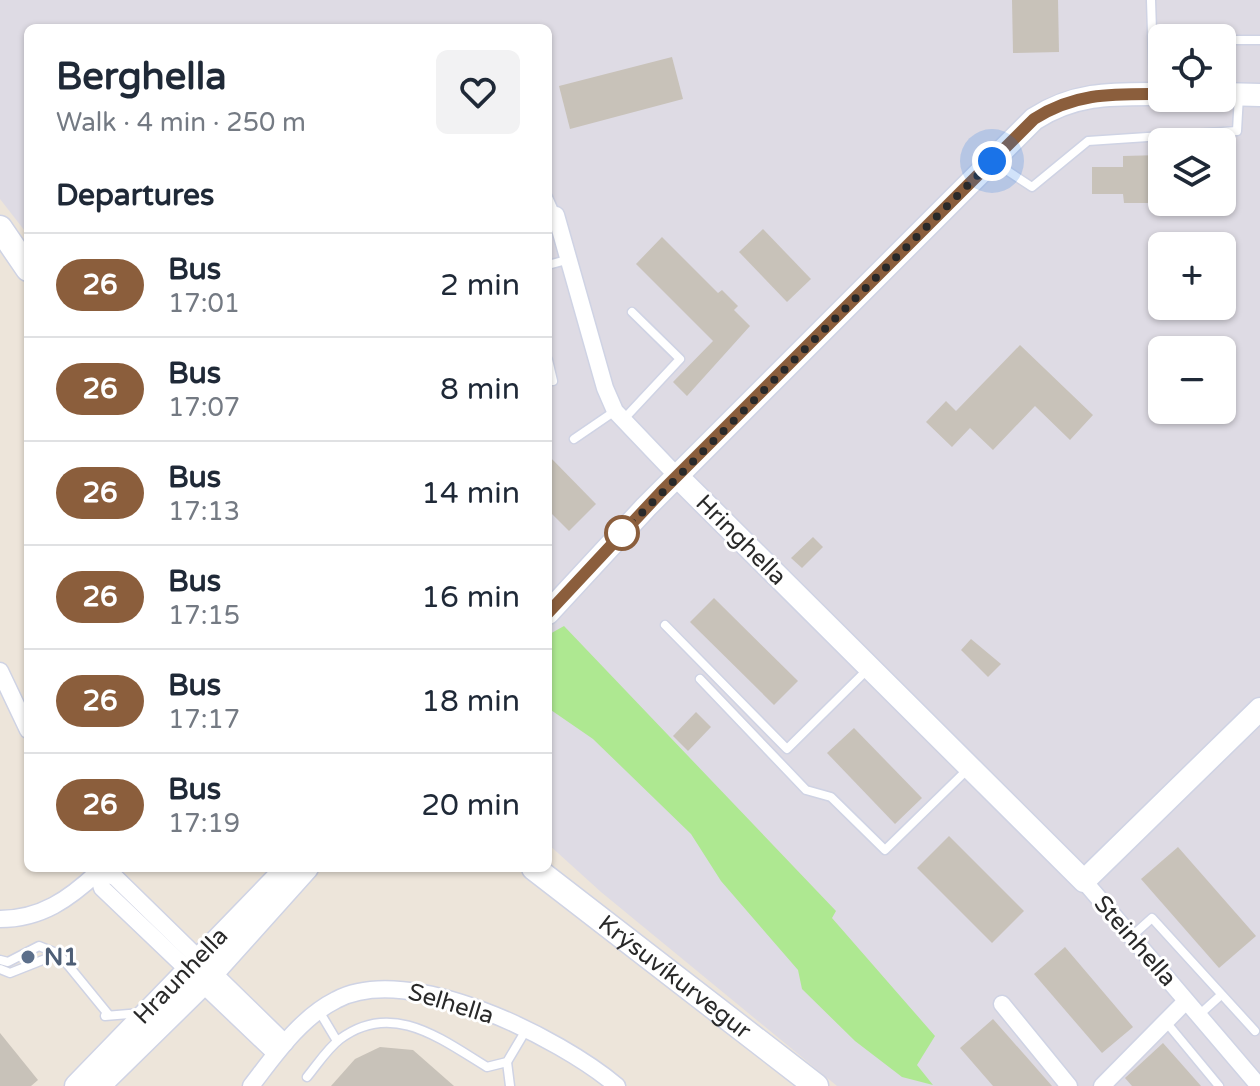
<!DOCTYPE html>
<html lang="en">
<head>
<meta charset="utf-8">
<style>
  body { margin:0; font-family:"Varela Round",sans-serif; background:#f2f2f3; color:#1f2937; height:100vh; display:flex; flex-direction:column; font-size:30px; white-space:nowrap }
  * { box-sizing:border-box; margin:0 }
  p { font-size:26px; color:#747a83 }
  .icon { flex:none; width:44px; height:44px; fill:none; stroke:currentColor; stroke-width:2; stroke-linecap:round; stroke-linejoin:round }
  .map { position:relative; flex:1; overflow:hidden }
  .sheet { position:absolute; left:24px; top:24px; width:528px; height:848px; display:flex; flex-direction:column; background:#fff; border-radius:12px; box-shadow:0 2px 6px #0004 }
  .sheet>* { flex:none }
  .badge { padding:0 16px; border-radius:26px; font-size:28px; line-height:52px }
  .tools { position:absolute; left:1148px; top:24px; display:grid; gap:16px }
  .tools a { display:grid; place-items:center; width:88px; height:88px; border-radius:12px; background:#fff; box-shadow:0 2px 6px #0004; font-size:40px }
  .you { position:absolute; width:40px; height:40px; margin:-20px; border:6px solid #fff; border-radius:50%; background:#1a73e8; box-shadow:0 0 0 12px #1a73e833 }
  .map>.badge { position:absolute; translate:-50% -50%; box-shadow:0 0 0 4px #fff }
  h2 { padding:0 32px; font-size:30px; line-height:72px }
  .round { display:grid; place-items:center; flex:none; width:84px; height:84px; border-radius:12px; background:#f2f2f3 }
  .head { display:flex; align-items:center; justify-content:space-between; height:136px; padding:0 32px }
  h1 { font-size:38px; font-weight:700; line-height:60px }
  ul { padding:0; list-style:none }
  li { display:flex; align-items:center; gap:24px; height:104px; padding:0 32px; border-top:2px solid #e0e1e3 }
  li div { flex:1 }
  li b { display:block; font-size:30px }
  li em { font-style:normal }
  li .badge { min-width:88px; font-weight:700; text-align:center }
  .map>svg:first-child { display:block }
</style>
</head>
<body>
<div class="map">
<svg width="1260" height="1086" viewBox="0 0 1260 1086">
  <rect width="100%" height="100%" fill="#ede5da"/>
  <path fill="#dedbe4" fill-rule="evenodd" d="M0,0h1260v1086h-423l-236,-194 -53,-48v-816h-520v207l-28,-36zM1162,38h60v60h-60zM1162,142h60v60h-60zM1162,246h60v60h-60zM1162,350h60v60h-60z"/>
  <polygon fill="#aee891" points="564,626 836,911 832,918 935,1036 917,1065 933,1085 902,1077 855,1041 802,989 798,970 721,881 691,834 593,739 548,708 548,635"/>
  <g fill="#c8c2b9">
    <polygon points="1012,0 1058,0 1059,52 1013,53"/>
    <polygon points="672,57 683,99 570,129 559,86"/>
    <polygon points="1162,155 1162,203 1124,203 1123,194 1092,194 1092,167 1123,167 1123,156"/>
    <polygon points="763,229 811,279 787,302 739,252"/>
    <polygon points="662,237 718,293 722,290 738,306 734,310 750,326 687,396 673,382 713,341 636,264"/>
    <polygon points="1020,345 1093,415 1070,440 1035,406 993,450 970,428 952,447 926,422 946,401 956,411"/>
    <polygon points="548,455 596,504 569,531 548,510"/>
    <polygon points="813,537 823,547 802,568 791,558"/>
    <polygon points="714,598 798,681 774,705 690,622"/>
    <polygon points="971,639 1001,664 988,677 961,650"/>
    <polygon points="696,712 711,727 688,751 673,736"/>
    <polygon points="854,728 922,798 895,824 827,753"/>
    <polygon points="949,836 1024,911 992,943 917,868"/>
    <polygon points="1178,847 1256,936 1219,968 1141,879"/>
    <polygon points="1065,947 1133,1027 1102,1053 1034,974"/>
    <polygon points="993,1019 1052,1086 993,1086 960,1048"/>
    <polygon points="0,1033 38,1080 31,1086 0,1086"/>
    <polygon points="1163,1043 1201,1086 1132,1086 1125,1078"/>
    <polygon points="380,1047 413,1050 454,1086 331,1086 355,1059"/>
  </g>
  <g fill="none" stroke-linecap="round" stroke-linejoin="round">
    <g stroke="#cfd3e4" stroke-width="11">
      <g id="service">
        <polyline points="1151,0 1154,94"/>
        <polyline points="1222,40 1260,40"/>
        <polyline points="994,162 1032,187 1088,141 1237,131 1239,95"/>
        <polyline points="548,197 556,215"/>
        <polyline points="548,265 570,259"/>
        <polyline points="548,360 553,381"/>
        <polyline points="623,420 680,359 632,312"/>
        <polyline points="574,439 615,411"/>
        <polyline points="665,625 787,749 868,669"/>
        <polyline points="700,679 806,790 831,797 885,850 969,768"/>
        <polyline points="1132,936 1152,918 1255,1031"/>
        <polyline points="0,960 8,962 39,946 59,954 108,1014"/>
        <polyline points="0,969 10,973 58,954"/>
        <polyline points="319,1011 337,1041"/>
        <polyline points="1199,1015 1221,995"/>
        <polyline points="105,1016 141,1013"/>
        <polyline points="1166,1022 1219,1086"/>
        <polyline points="507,1062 510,1086"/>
        <path d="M307,1077c10,-12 20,-28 33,-38 52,-39 101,0 147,28l20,-5 19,-32"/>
      </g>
    </g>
    <g stroke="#cfd3e4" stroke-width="19">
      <g id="minor">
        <polyline points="556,215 605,388 615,411 677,476"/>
        <polyline points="0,671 28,730"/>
        <polyline points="96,868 102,888 275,1053"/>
        <polyline points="98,872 115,877 285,1043"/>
        <polyline points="1084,881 1259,1086"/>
        <path d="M0,919c41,0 69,-20 98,-47"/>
        <polyline points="1002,1004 1069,1086"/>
        <path d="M251,1086c24,-31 49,-68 85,-86 73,-39 224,38 281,86"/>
        <polyline points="1102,1086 1186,1001"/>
      </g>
    </g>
    <g stroke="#cfd3e4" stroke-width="25">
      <g id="tertiary">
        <polyline points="1222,94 1260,95"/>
        <polyline points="677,476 1084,881 1260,709"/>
        <path d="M548,613l98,-106 388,-388c42,-27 80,-25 128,-25"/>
        <polyline points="76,1086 287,868"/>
        <polyline points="99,1086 202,985 307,868"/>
      </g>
    </g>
    <g stroke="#cfd3e4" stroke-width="27">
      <g id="secondary">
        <polyline points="0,228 28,269"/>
        <path id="s1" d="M534,868l282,218"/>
      </g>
    </g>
    <use href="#service" stroke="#fff" stroke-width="8"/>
    <use href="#minor" stroke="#fff" stroke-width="16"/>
    <use href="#tertiary" stroke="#fff" stroke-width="22"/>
    <use href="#secondary" stroke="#fff" stroke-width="24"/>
  </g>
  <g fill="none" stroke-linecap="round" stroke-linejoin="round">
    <g stroke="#fff" stroke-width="18">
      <path id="line" d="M548,613l113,-121 373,-373c42,-27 80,-25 128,-25"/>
    </g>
    <use href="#line" stroke="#8b5e3c" stroke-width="12"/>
    <polyline stroke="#292929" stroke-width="8" stroke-dasharray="0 14.4" points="622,533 992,161"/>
  </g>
  <circle fill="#fff" stroke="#8b5e3c" stroke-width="4" cx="622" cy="533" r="16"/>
  <circle fill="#5c6f8a" stroke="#fff" stroke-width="3" cx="28" cy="957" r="8"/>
  <g text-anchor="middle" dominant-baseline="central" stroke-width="6" stroke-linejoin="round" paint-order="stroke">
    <g font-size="24" fill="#292929" stroke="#fff">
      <text transform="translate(741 540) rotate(45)">Hringhella</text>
      <text transform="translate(1135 941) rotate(49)">Steinhella</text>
      <text transform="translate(181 976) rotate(-46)">Hraunhella</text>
      <text stroke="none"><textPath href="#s1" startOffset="178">Krýsuvíkurvegur</textPath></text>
      <text transform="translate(451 1004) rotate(17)">Selhella</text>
    </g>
    <g font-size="24" font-weight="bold" fill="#4e5e75" stroke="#fff" text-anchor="start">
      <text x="44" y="957">N1</text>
    </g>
  </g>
</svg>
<div class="tools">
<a><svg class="icon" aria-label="locate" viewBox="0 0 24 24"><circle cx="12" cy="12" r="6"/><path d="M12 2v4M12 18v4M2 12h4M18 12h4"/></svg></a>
<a><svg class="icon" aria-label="layers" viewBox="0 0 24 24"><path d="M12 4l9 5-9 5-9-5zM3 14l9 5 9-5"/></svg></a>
<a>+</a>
<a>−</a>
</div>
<div class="you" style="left:992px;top:161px"></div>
<section class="sheet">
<div class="head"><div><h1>Berghella</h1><p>Walk · 4 min · 250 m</p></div><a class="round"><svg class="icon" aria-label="heart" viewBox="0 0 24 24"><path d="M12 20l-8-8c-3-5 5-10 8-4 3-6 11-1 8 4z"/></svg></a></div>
<h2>Departures</h2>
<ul>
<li><span class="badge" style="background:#8b5e3c;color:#fff">26</span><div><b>Bus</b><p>17:01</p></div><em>2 min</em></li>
<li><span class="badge" style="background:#8b5e3c;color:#fff">26</span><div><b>Bus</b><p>17:07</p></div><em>8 min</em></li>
<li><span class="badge" style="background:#8b5e3c;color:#fff">26</span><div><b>Bus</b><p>17:13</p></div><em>14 min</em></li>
<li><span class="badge" style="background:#8b5e3c;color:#fff">26</span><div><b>Bus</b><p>17:15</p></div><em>16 min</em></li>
<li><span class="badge" style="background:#8b5e3c;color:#fff">26</span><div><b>Bus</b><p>17:17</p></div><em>18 min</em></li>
<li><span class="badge" style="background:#8b5e3c;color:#fff">26</span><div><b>Bus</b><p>17:19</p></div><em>20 min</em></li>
</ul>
</section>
</div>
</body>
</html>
